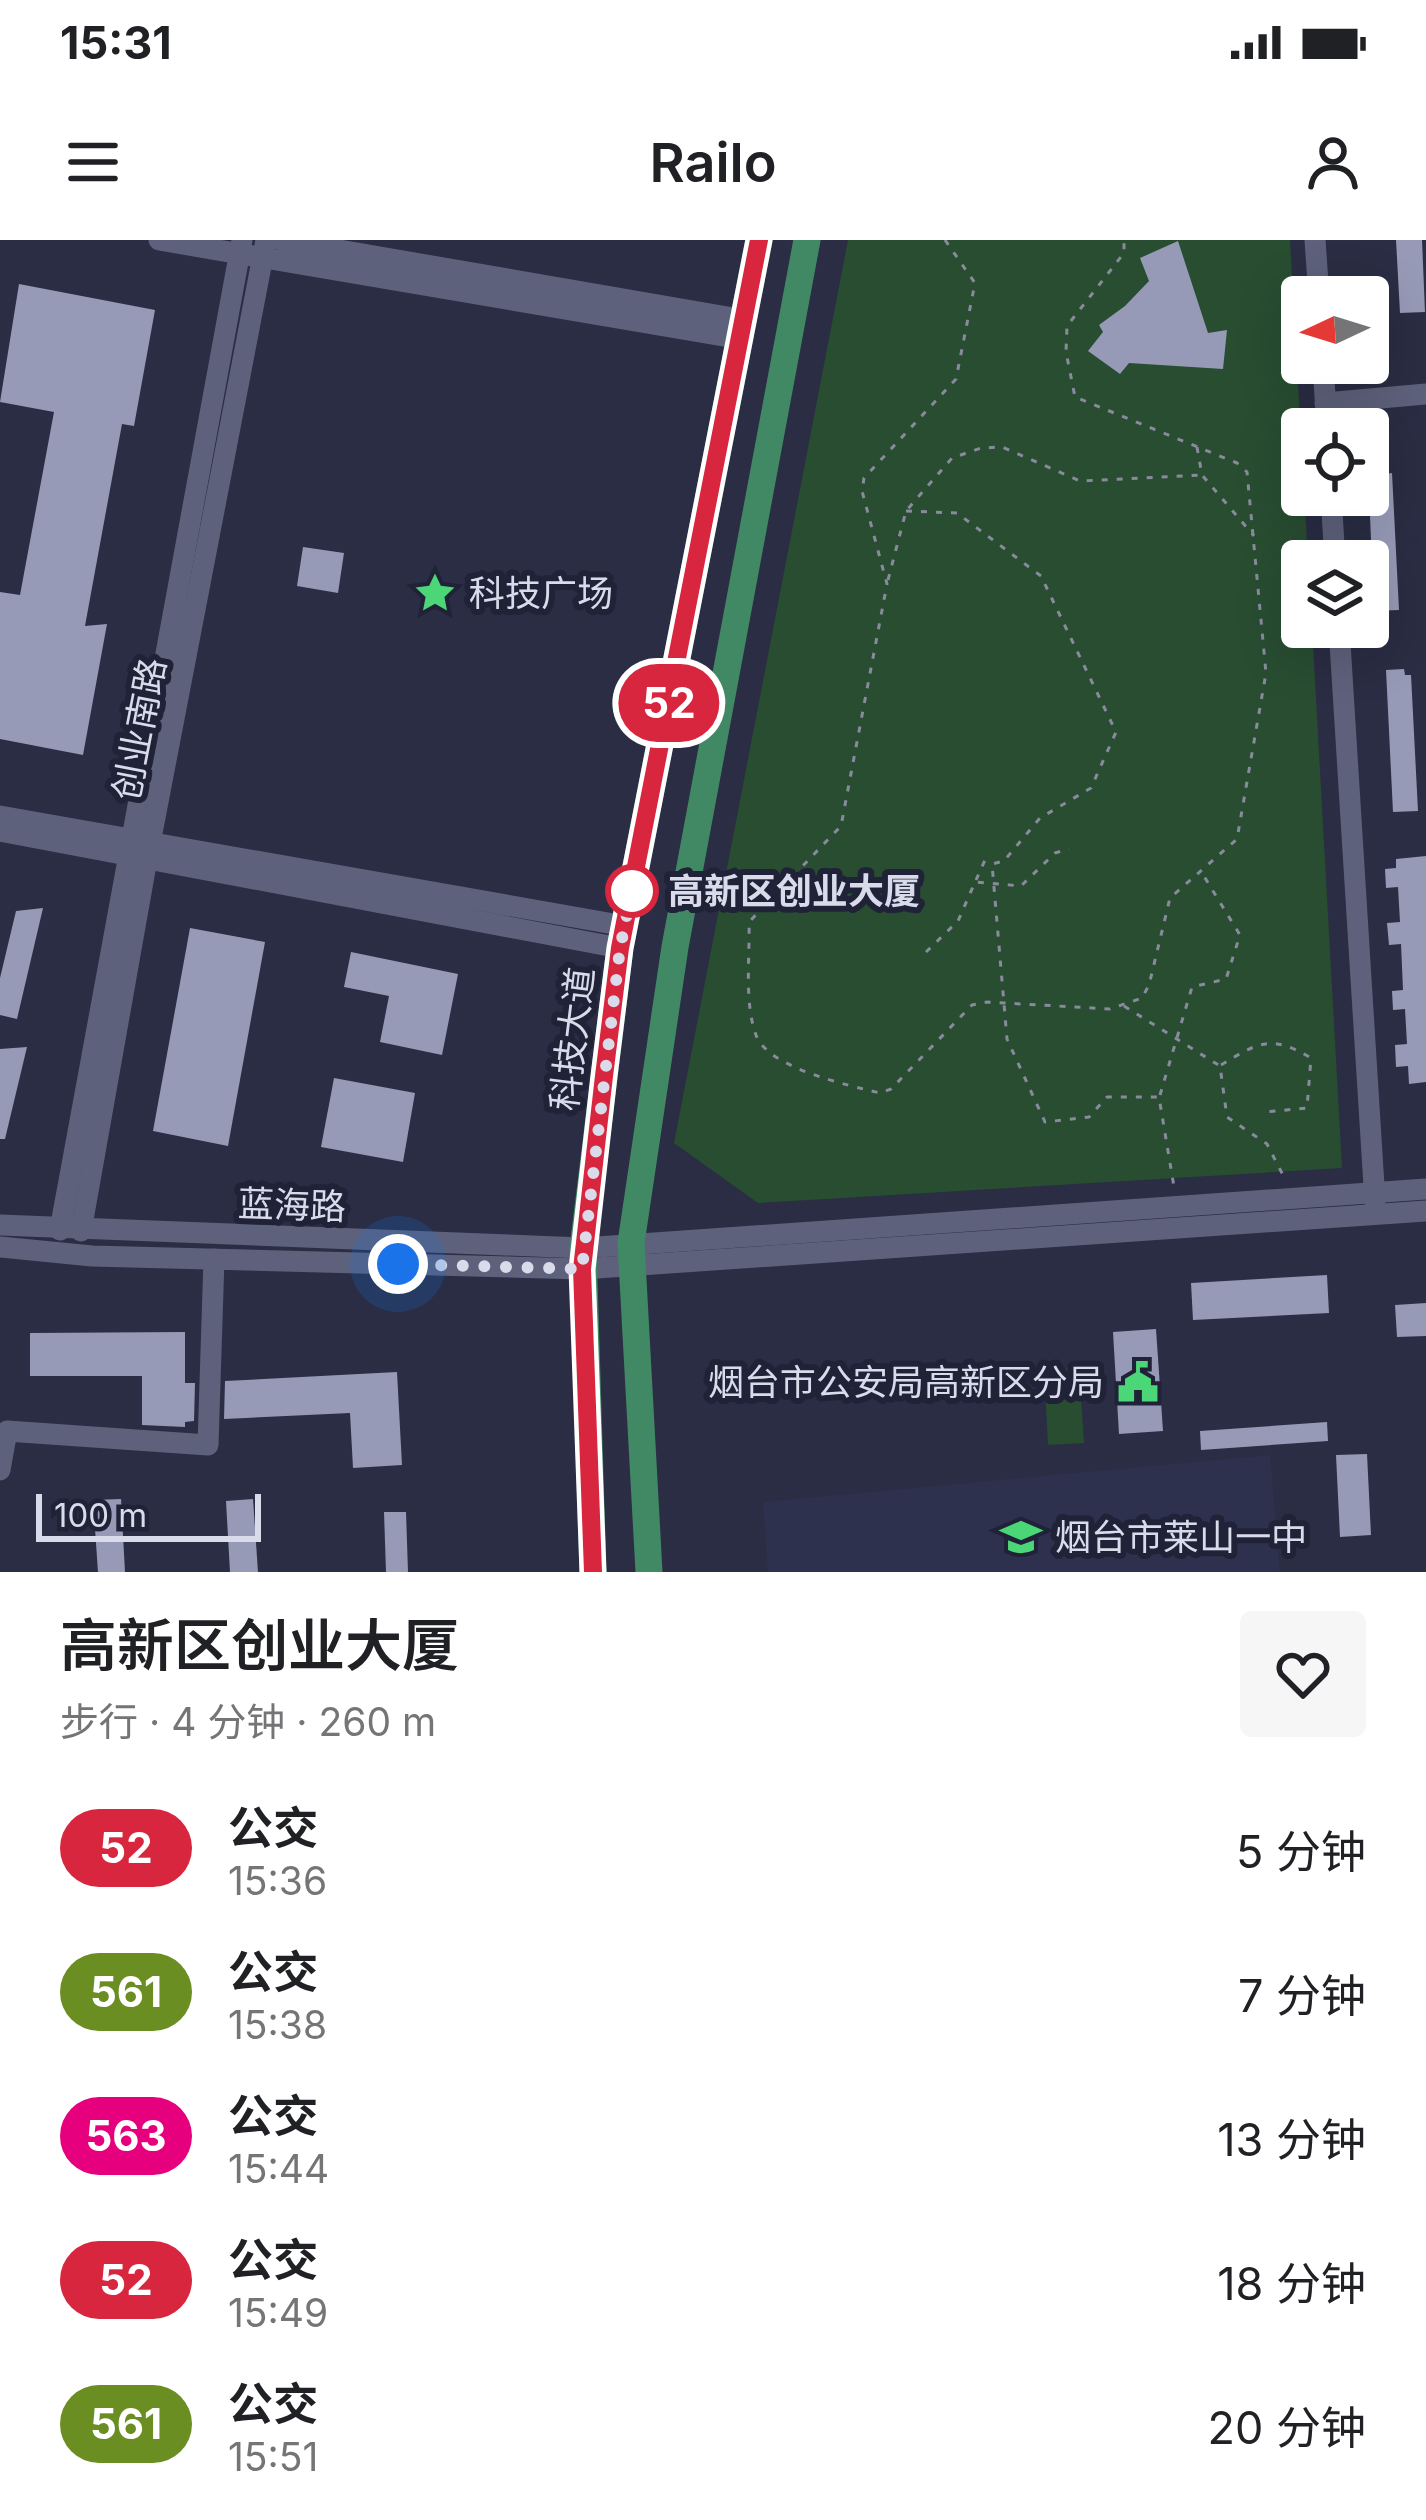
<!DOCTYPE html>
<html lang="zh">
<head>
<meta charset="utf-8">
<style>
  body { margin:0; font-family:Inter,"Noto Sans SC",sans-serif; background:#f6f6f6; color:#202124; height:100vh; display:flex; flex-direction:column; font-size:45px; white-space:nowrap }
  * { box-sizing:border-box; margin:0 }
  p { font-size:39px; color:#757577 }
  .icon { flex:none; width:66px; height:66px; fill:none; stroke:currentColor; stroke-width:2; stroke-linecap:round; stroke-linejoin:round }
  .map { position:relative; height:1332px; overflow:hidden }
  .details { display:flex; flex-direction:column; background:#fff; flex:1 }
  .details>* { flex:none }
  .badge { padding:0 24px; border-radius:39px; font-size:42px; line-height:78px }
  .needle { width:78px; rotate:266deg }
  .controls { position:absolute; left:1281px; top:36px; display:grid; gap:24px }
  .controls a { display:grid; place-items:center; width:108px; height:108px; border-radius:12px; background:#fff; box-shadow:0 12px 48px #0002; font-size:60px }
  .scale { position:absolute; left:36px; bottom:30px; width:225px; box-sizing:border-box; padding-left:12px; border:6px solid #d9dbea; border-top:0; font-size:33px; line-height:42px; white-space:nowrap; color:#d9dbea; -webkit-text-stroke:9px #202338; paint-order:stroke }
  .you { position:absolute; width:60px; height:60px; margin:-30px; border:9px solid #fff; border-radius:50%; background:#1a73e8; box-shadow:0 0 0 18px #1a73e833 }
  .map>.badge { position:absolute; translate:-50% -50%; box-shadow:0 0 0 6px #fff }
  .round { display:grid; place-items:center; flex:none; width:126px; height:126px; border-radius:12px; background:#f6f6f6 }
  .overview { display:flex; align-items:center; justify-content:space-between; height:204px; padding:0 60px }
  h1 { font-size:57px; font-weight:600; line-height:90px }
  ul { padding:0; list-style:none }
  li { display:flex; align-items:center; gap:36px; height:144px; padding:0 60px }
  li div { flex:1 }
  li b { display:block; font-size:45px }
  li em { font-style:normal }
  li .badge { min-width:132px; font-weight:700; text-align:center }
  .status { display:flex; justify-content:space-between; align-items:center; height:84px; padding:0 60px; background:#fff; direction:ltr }
  .status svg { height:33px; fill:currentColor }
  header { display:flex; justify-content:space-between; align-items:center; height:156px; padding:0 60px; background:#fff; font-size:54px; font-weight:600 }
  .map>svg:first-child { display:block }
</style>
</head>
<body>
<div class="status"><b>15:31</b><svg viewBox="0 0 49 12"><path d="M0 12V9h3v3zM5 12V6h3v6zM10 12V3h3v9zM15 12V0h3v12zM26 1h20v11H26zM47 4h2v5h-2z"/></svg></div>
<header><svg class="icon" aria-label="menu" viewBox="0 0 24 24"><path d="M4 6h16M4 12h16M4 18h16"/></svg>Railo<svg class="icon" aria-label="person" viewBox="0 0 24 24"><circle cx="12" cy="8" r="4"/><path d="M4 21q1-7 8-7t8 7"/></svg></header>
<div class="map">
<svg width="1426" height="1332" viewBox="0 0 1426 1332">
  <rect width="100%" height="100%" fill="#2a2d43"/>
  <polygon fill="#2e314e" points="1270,1215 1280,1332 768,1332 763,1262"/>
  <g fill="#284d31">
    <polygon points="848,0 1290,0 1308,321 1302,321 1302,387 1312,387 1342,928 758,963 674,903"/>
    <polygon points="1079,1128 1084,1203 1048,1205 1044,1130"/>
  </g>
  <g fill="#969ab6">
    <polygon points="1396,0 1422,0 1425,72 1400,73"/>
    <polygon points="1178,1 1208,93 1227,90 1223,129 1129,123 1120,134 1088,111 1103,92 1099,85 1125,66 1149,41 1140,18"/>
    <polygon points="19,44 155,70 134,186 122,184 85,386 107,384 83,515 0,499 0,352 20,355 54,172 0,162"/>
    <polygon points="1368,228 1385,228 1386,234 1392,233 1399,370 1374,371"/>
    <polygon points="303,307 344,313 338,353 297,346"/>
    <polygon points="1404,429 1405,435 1411,435 1418,571 1393,572 1386,430"/>
    <polygon points="1426,616 1426,842 1409,844 1408,826 1396,827 1395,805 1407,804 1405,769 1393,770 1392,751 1403,750 1401,704 1389,705 1387,683 1400,682 1398,647 1386,648 1385,629 1396,628 1396,619"/>
    <polygon points="43,668 17,779 0,775 0,738 16,671"/>
    <polygon points="190,688 265,702 228,906 153,891"/>
    <polygon points="351,712 458,734 442,815 380,802 389,756 344,747"/>
    <polygon points="27,807 5,899 0,899 0,809"/>
    <polygon points="334,838 415,853 403,922 321,907"/>
    <polygon points="1327,1035 1329,1073 1193,1080 1191,1043"/>
    <polygon points="1426,1063 1426,1096 1397,1097 1395,1065"/>
    <polygon points="1156,1089 1163,1191 1119,1194 1113,1092"/>
    <polygon points="185,1092 185,1143 195,1143 194,1181 185,1182 185,1187 142,1185 142,1136 30,1136 30,1093"/>
    <polygon points="397,1132 402,1225 353,1228 350,1173 224,1179 225,1141"/>
    <polygon points="1327,1182 1328,1201 1201,1210 1200,1191"/>
    <polygon points="1367,1214 1371,1295 1340,1297 1336,1215"/>
    <polygon points="121,1259 125,1332 98,1332 93,1260"/>
    <polygon points="253,1259 258,1332 230,1332 226,1261"/>
    <polygon points="384,1272 406,1272 408,1332 386,1332"/>
  </g>
  <g fill="none" stroke-linecap="round" stroke-linejoin="round">
    <g stroke="#888a9d" stroke-width="3" stroke-dasharray="6 9" stroke-linecap="butt">
      <path d="M945,0l30,43 -19,96 -92,99 -2,13 25,93 -46,242 -92,96c1,35 -5,80 7,113 12,33 91,50 124,58l11,-4 81,-84 15,-3 123,7 32,-11 7,-13 21,-87 67,-59 29,-166 -19,-201 -10,-9 -162,-66 -9,-45 1,-26 57,-73v-13"/>
      <polyline points="1197,207 1202,235 1254,296"/>
      <polyline points="906,271 957,273 1041,336 1116,492 1091,548 1040,578 1004,621 992,624 1007,799 1045,882 1089,877 1107,857 1159,857 1174,947"/>
      <polyline points="888,340 906,271 952,218 981,208 1002,207 1080,241 1202,235"/>
      <polyline points="976,640 985,620"/>
      <polyline points="926,712 958,681 975,642 1021,646 1055,613 1069,609"/>
      <polyline points="1124,766 1220,826 1227,877 1267,904 1286,941"/>
      <path d="M1221,825c38,-23 50,-31 90,-7l-4,50 -42,4"/>
      <polyline points="1160,855 1192,747 1226,739 1240,695 1202,633"/>
    </g>
    <g stroke="#5e617b" stroke-width="21">
      <polyline points="159,0 741,99"/>
      <polyline points="281,0 745,80"/>
      <polyline points="1315,0 1319,57"/>
      <polyline points="1323,123 1327,189"/>
      <polyline points="1325,163 1426,154"/>
      <polyline points="1331,255 1335,321"/>
      <polyline points="1339,387 1375,962"/>
      <polyline points="0,576 625,686"/>
      <polyline points="0,591 620,708"/>
      <polyline points="0,985 583,1008 1426,949"/>
      <polyline points="60,990 242,0"/>
      <polyline points="81,991 147,619 266,0"/>
      <polyline points="0,1007 92,1016 582,1029 1426,971"/>
      <polyline points="0,1230 7,1191 208,1205 214,1019"/>
    </g>
    <g stroke="#418965" stroke-width="27">
      <polyline points="593,1332 583,1008 620,708 759,0"/>
      <polyline points="649,1332 631,1003 675,707 807,0"/>
    </g>
  </g>
  <g fill="none" stroke-linecap="round" stroke-linejoin="round">
    <g stroke="#fff" stroke-width="27">
      <polyline id="line" points="593,1332 582,1029 604,836 620,708 759,0"/>
    </g>
    <use href="#line" stroke="#d7263d" stroke-width="18"/>
    <polyline stroke="#d9dbea" stroke-width="12" stroke-dasharray="0 21.6" points="398,1024 582,1029 620,708 634,641 632,651"/>
  </g>
  <defs>
    <g id="sight-bare" transform="scale(3.24)"><path d="M0-6L1.8-2.2L6-1.7L2.9 1.2L3.7 5.4L0 3.3L-3.7 5.4L-2.9 1.2L-6-1.7L-1.8-2.2Z" fill="#4bd677" stroke="#202338" stroke-width="2.5" paint-order="stroke"/></g>
    <g id="civic-bare" transform="scale(3.24)"><path d="M-.6-6.5H3V-4.5H.6V-3L4-1V1h2V6H-6V1h2V-1L-.6-3ZM-1.2 2.5V6h2.4V2.5Z" fill="#4bd677" stroke="#202338" stroke-width="2.5" paint-order="stroke"/></g>
    <g id="school-bare" transform="scale(3.24)"><path d="M0-5L7-2L0 1L-7-2ZM-4 1L0 2.5L4 1V4Q0 6-4 4Z" fill="#4bd677" stroke="#202338" stroke-width="2.5" paint-order="stroke"/></g>
  </defs>
  <g fill-rule="evenodd">
    <use href="#sight-bare" x="435" y="353"/>
    <use href="#civic-bare" x="1138" y="1142"/>
    <use href="#school-bare" x="1021" y="1297"/>
  </g>
  <circle fill="#fff" stroke="#d7263d" stroke-width="6" cx="632" cy="651" r="24"/>
  <g text-anchor="middle" dominant-baseline="central" stroke-width="12" stroke-linejoin="round" paint-order="stroke">
    <g font-size="36" fill="#d9dbea" stroke="#202338" text-anchor="start">
      <text x="469" y="353">科技广场</text>
      <text x="1104" y="1142" text-anchor="end">烟台市公安局高新区分局</text>
      <text x="1055" y="1297">烟台市莱山一中</text>
    </g>
    <g font-size="36" fill="#d9dbea" stroke="#202338">
      <text transform="translate(139 489) rotate(-79)">创业南路</text>
      <text transform="translate(572 799) rotate(-83)">科技大道</text>
      <text transform="translate(292 965) rotate(2)">蓝海路</text>
    </g>
    <g font-size="36" font-weight="bold" fill="#d9dbea" stroke="#202338" text-anchor="start">
      <text x="668" y="651">高新区创业大厦</text>
    </g>
  </g>
</svg>
<div class="controls">
<a><svg class="needle" viewBox="-14 -14 28 28"><path d="M0-13l5 13h-10z" fill="#e53935"/><path d="M0 13l5-13h-10z" fill="#757577"/></svg></a>
<a><svg class="icon" aria-label="locate" viewBox="0 0 24 24"><circle cx="12" cy="12" r="6"/><path d="M12 2v4M12 18v4M2 12h4M18 12h4"/></svg></a>
<a><svg class="icon" aria-label="layers" viewBox="0 0 24 24"><path d="M12 4l9 5-9 5-9-5zM3 14l9 5 9-5"/></svg></a>
</div>
<div class="scale">100 m</div>
<div class="you" style="left:398px;top:1024px"></div>
<b class="badge" style="left:669px;top:463px;background:#d7263d;color:#fff">52</b>
</div>
<section class="details">
<div class="overview"><div><h1>高新区创业大厦</h1><p>步行 · 4 分钟 · 260 m</p></div><a class="round"><svg class="icon" aria-label="heart" viewBox="0 0 24 24"><path d="M12 20l-8-8c-3-5 5-10 8-4 3-6 11-1 8 4z"/></svg></a></div>
<ul>
<li><span class="badge" style="background:#d7263d;color:#fff">52</span><div><b>公交</b><p>15:36</p></div><em>5 分钟</em></li>
<li><span class="badge" style="background:#6b8e23;color:#fff">561</span><div><b>公交</b><p>15:38</p></div><em>7 分钟</em></li>
<li><span class="badge" style="background:#e6007e;color:#fff">563</span><div><b>公交</b><p>15:44</p></div><em>13 分钟</em></li>
<li><span class="badge" style="background:#d7263d;color:#fff">52</span><div><b>公交</b><p>15:49</p></div><em>18 分钟</em></li>
<li><span class="badge" style="background:#6b8e23;color:#fff">561</span><div><b>公交</b><p>15:51</p></div><em>20 分钟</em></li>
</ul>
</section>
</body>
</html>
